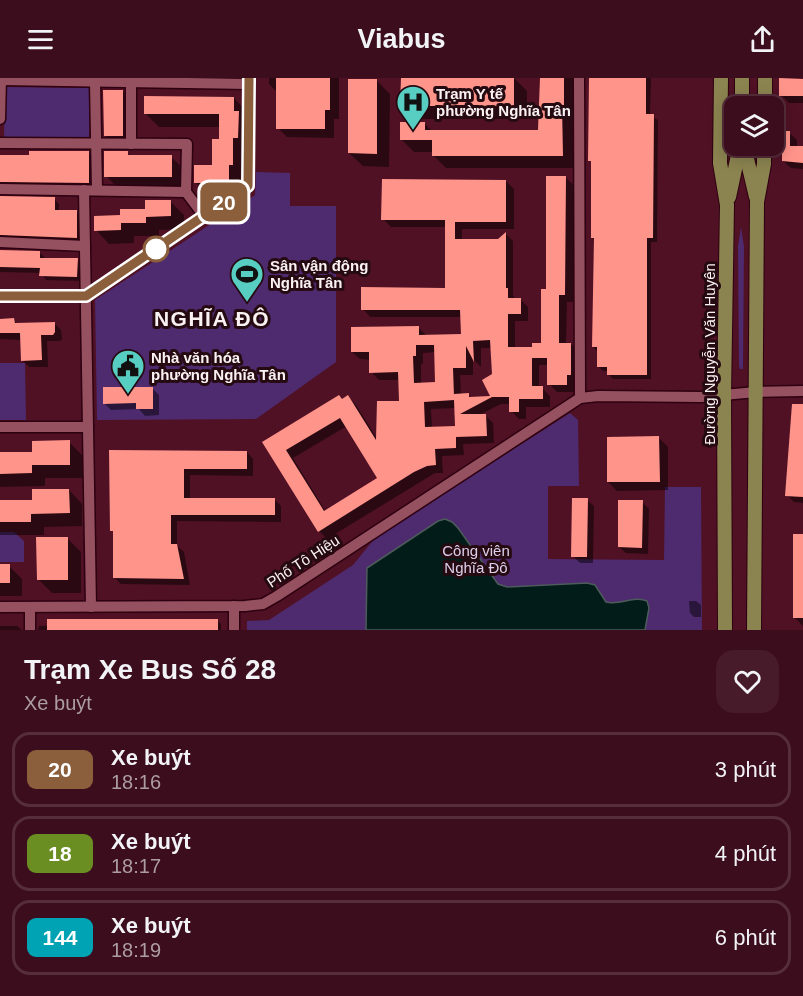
<!DOCTYPE html>
<html lang="vi">
<head>
<meta charset="utf-8">
<style>
  body { margin:0; font-family:Arial,sans-serif; background:#471b29; color:#f1f3f6; height:100vh; display:flex; flex-direction:column; font-size:22px; white-space:nowrap }
  * { box-sizing:border-box; margin:0 }
  p { font-size:20px; color:#ac9ca3 }
  .icon { flex:none; width:33px; height:33px; fill:none; stroke:currentColor; stroke-width:2; stroke-linecap:round; stroke-linejoin:round }
  .map { position:relative; height:552px; overflow:hidden }
  .sheet { display:flex; flex-direction:column; background:#3c0d1c; flex:1 }
  .sheet>* { flex:none }
  .badge { padding:0 12px; border-radius:9px; font-size:21px; line-height:39px }
  .tools { position:absolute; left:724px; top:18px; display:grid; gap:12px }
  .tools a { display:grid; place-items:center; width:60px; height:60px; border-radius:12px; background:#3c0d1c; box-shadow:0 3px 15px #0003,0 0 0 2px #552d3b; font-size:30px }
  .map>.badge { position:absolute; translate:-50% -50%; box-shadow:0 0 0 3px #fff }
  .round { display:grid; place-items:center; flex:none; width:63px; height:63px; border-radius:18px; background:#471b29 }
  .headline { display:flex; align-items:center; justify-content:space-between; height:102px; padding:0 24px }
  h1 { font-size:28px; font-weight:700; line-height:45px }
  ul { padding:0; list-style:none }
  li { display:flex; align-items:center; gap:18px; height:75px; margin:0 12px 9px; padding:0 12px; border:3px solid #552d3b; border-radius:18px }
  li div { flex:1 }
  li b { display:block; font-size:22px }
  li em { font-style:normal }
  li .badge { min-width:66px; font-weight:700; text-align:center }
  header { display:flex; justify-content:space-between; align-items:center; height:78px; padding:0 24px; background:#3c0d1c; font-size:27px; font-weight:700 }
  .map>svg:first-child { display:block }
</style>
</head>
<body>
<header><svg class="icon" aria-label="menu" viewBox="0 0 24 24"><path d="M4 6h16M4 12h16M4 18h16"/></svg>Viabus<svg class="icon" aria-label="share" viewBox="0 0 24 24"><path d="M12 15V3M7 8l5-5 5 5M5 13v7h14v-7"/></svg></header>
<div class="map">
<svg width="803" height="552" viewBox="0 0 803 552">
  <rect width="100%" height="100%" fill="#501125"/>
  <g fill="#4e2a6e">
    <polygon points="5,9 90,10 89,61 4,60"/>
    <polygon points="256,94 290,95 290,128 336,128 336,284 256,341 97,342 95,222 255,117"/>
    <polygon points="741,149 744,169 743,291 740,291 739,288 738,168"/>
    <polygon points="25,285 26,342 0,342 0,285"/>
    <polygon points="570,335 578,342 579,408 548,408 548,481 664,482 665,409 701,409 702,552 247,552 247,543 269,542 353,487 375,460"/>
    <polygon points="0,454 14,454 24,463 24,484 0,484"/>
  </g>
  <path fill="#021c19" stroke="#4c5c5a" stroke-width="1.5" d="M445,441l7,3 6,6 40,56 9,3 80,-4 8,2 11,17c14,4 28,-7 41,-1l2,7 -4,22h-279l1,-62 71,-47z"/>
  <g fill="#0007" fill-rule="evenodd">
    <polygon points="269,0 339,0 339,41 334,41 334,60 287,59 278,50 278,15 269,6"/>
    <polygon points="402,0 514,0 527,13 527,41 416,41 402,28"/>
    <polygon points="541,0 577,0 575,90 446,90 433,77 433,74 414,74 401,61 425,46 432,53 540,54"/>
    <polygon points="591,0 651,0 650,38 658,42 657,164 651,164 651,301 613,301 608,296 608,293 603,293 598,288 598,274 593,269 595,162 592,159"/>
    <polygon points="376,2 390,16 389,89 363,88 349,75"/>
    <polygon points="803,2 803,25 789,25 781,17"/>
    <polygon points="123,13 127,18 127,62 109,62 105,57"/>
    <polygon points="234,20 247,34 246,100 242,100 242,118 209,118 196,105 213,89 221,62 221,49 159,49 145,35"/>
    <polygon points="789,55 797,62 797,70 803,70 803,91 791,90 783,83"/>
    <polygon points="88,74 93,80 94,110 0,111 0,79"/>
    <polygon points="127,75 131,78 171,79 185,92 185,112 119,111 106,98"/>
    <path d="M566,100l8,7 -1,117h-6l-1,42h5l7,8v30h-4v10h-17l-8,-8v-19h-10v23h3l8,8v11h-24v12h-7l-8,-8v-7h-10l-22,11h6l8,8 1,20 -31,1 1,11 -22,1 1,17h-8l-108,66 -8,-8 -55,-88 84,-46 8,8 22,35 23,-37 -1,-23h-21l-8,-8v-12l-11,-1 -8,-7 67,-24 8,8h36l-1,-19h-92l-7,-8 84,-20v-62h-56l-8,-8 123,-38 8,8v40h-52v12h36l8,-7 7,7v54l2,4h5l8,8v14h-13v27h18l9,-4 5,-53zM481,270h11l2,27 -10,6 8,17 -20,1 -4,-5 -7,1 -1,-20h13v-16l8,8zM436,274v31l-15,1v-20h2v-11zM456,330l1,19 -25,1 -1,-19zM347,348l32,53 -53,33 -33,-54z"/>
    <polygon points="0,120 54,121 59,126 59,134 76,134 82,139 82,165 0,164"/>
    <polygon points="171,124 184,137 184,151 159,152 159,158 134,158 134,165 109,166 96,152 122,139"/>
    <polygon points="0,173 40,175 45,180 77,182 82,187 82,203 46,202 41,195 0,194"/>
    <polygon points="0,242 14,242 18,246 54,245 61,252 62,261 60,263 47,263 48,289 29,289 22,282 22,262 0,261"/>
    <polygon points="152,310 159,317 159,337 145,338 139,331 111,332 104,325"/>
    <polygon points="803,328 803,425 794,424 787,417"/>
    <polygon points="659,360 668,369 668,412 617,413 608,404"/>
    <polygon points="69,364 82,377 83,400 45,400 45,408 0,409 0,375 34,375"/>
    <polygon points="111,373 247,374 253,381 253,398 190,397 190,421 275,422 281,428 281,444 177,443 177,468 184,474 190,507 121,506 114,499 115,455 112,452"/>
    <polygon points="69,412 82,426 82,448 44,449 44,457 0,457 0,424 33,423"/>
    <polygon points="587,422 594,428 593,485 580,485 573,478"/>
    <polygon points="642,424 649,431 648,476 626,475 619,469"/>
    <polygon points="803,458 803,548 795,540"/>
    <polygon points="67,460 81,474 81,515 52,515 38,501"/>
    <polygon points="0,488 9,488 22,501 22,518 0,518"/>
    <polygon points="689,523 696,523 701,527 701,539 694,539 690,535"/>
    <polygon points="217,542 221,546 221,552 38,552 39,548"/>
    <polygon points="0,548 17,548 22,552 0,552"/>
  </g>
  <g fill="#ff948a" fill-rule="evenodd">
    <polygon points="276,0 330,0 330,32 325,32 325,51 276,51"/>
    <polygon points="401,0 514,0 514,28 400,28"/>
    <polygon points="540,0 564,0 564,27 562,27 563,78 432,78 432,62 400,62 400,44 425,44 425,52 538,52"/>
    <polygon points="589,0 646,0 646,36 654,36 653,160 647,160 647,297 607,297 607,289 597,289 597,269 592,269 594,160 591,160 591,83 588,83"/>
    <polygon points="779,0 803,1 803,18 779,18"/>
    <polygon points="348,1 377,1 377,76 348,75"/>
    <polygon points="103,12 123,12 123,58 104,58"/>
    <polygon points="144,18 234,19 234,33 239,33 238,60 233,60 233,87 229,87 229,105 194,105 194,87 212,87 212,61 219,61 219,36 144,36"/>
    <polygon points="782,53 790,53 790,68 803,68 803,85 782,83"/>
    <polygon points="29,73 89,73 89,105 0,104 0,77 29,77"/>
    <polygon points="104,73 128,73 128,77 172,77 172,99 104,99"/>
    <path d="M546,98h20l-1,119h-6v48h12v32h-4v10h-20v-27h-15v28h11v13h-24v13h-10v-15h-17l-32,17h26l1,22 -31,1v11l-21,1 1,16 -9,1 -13,6 -96,60 -56,-90 77,-47 3,4 6,-4 28,45 1,-39h22l-1,-29 -29,1v-21h-18v-25l68,-1v9l42,-1 -1,-24h-99v-23l84,1v-68h-64l1,-41 124,1v42h-51v17h43l8,-7v56h2v10h13v16h-13v33h24v-4h9v-54h5zM490,262l2,34 -10,6 8,16 -21,1v-4l-15,1v2l-1,-28h13v-22l8,16 -1,-21zM416,267h18l1,37 -21,1 -1,-27h3zM454,322l1,26 -30,1 -1,-25zM340,340l37,60 -53,33 -38,-61z"/>
    <polygon points="0,118 55,119 55,132 77,132 77,160 0,157"/>
    <polygon points="145,122 171,122 171,138 146,139 146,145 121,145 121,152 94,153 94,138 120,137 120,131 145,131"/>
    <polygon points="0,172 40,173 40,180 78,180 77,199 39,198 40,190 0,189"/>
    <polygon points="14,240 15,245 55,244 55,254 53,257 41,257 42,282 21,283 20,255 0,255 0,241"/>
    <polygon points="103,309 153,309 153,331 136,331 136,325 103,326"/>
    <polygon points="792,326 803,326 803,419 785,418"/>
    <polygon points="659,358 660,404 607,404 607,359"/>
    <polygon points="70,362 70,387 32,387 32,395 0,396 0,374 32,374 32,363"/>
    <polygon points="109,372 247,373 247,391 184,391 184,420 275,420 275,437 171,437 171,466 177,466 184,501 113,500 113,453 110,453"/>
    <polygon points="32,411 69,411 70,435 31,436 31,444 0,444 0,422 32,422"/>
    <polygon points="572,420 588,420 587,479 571,479"/>
    <polygon points="618,422 643,422 642,470 618,469"/>
    <rect x="793" y="456" width="10" height="84"/>
    <polygon points="36,459 68,459 68,502 37,502"/>
    <rect x="0" y="486" width="10" height="19"/>
    <rect x="47" y="541" width="171" height="11"/>
  </g>
  <g fill="none" stroke-linecap="round" stroke-linejoin="round">
    <g stroke="#2e0110" stroke-width="13">
      <g id="minor">
        <polyline points="131,0 131,66"/>
        <polyline points="579,0 580,320"/>
        <polyline points="0,2 249,6"/>
        <polyline points="95,4 97,112"/>
        <polyline points="0,41 1,0"/>
        <polyline points="0,65 187,66 186,114 204,138"/>
        <polyline points="0,111 186,114"/>
        <polyline points="84,112 91,529"/>
        <polyline points="0,164 85,168"/>
        <polyline points="0,218 86,218 248,108 249,0"/>
        <polyline points="0,349 88,349"/>
        <polyline points="234,528 234,552"/>
        <polyline points="0,529 245,528 263,526 277,518 580,320 598,318 701,319 756,314 803,313"/>
        <polyline points="30,530 30,552"/>
      </g>
    </g>
    <g stroke="#2e0110" stroke-width="16">
      <g id="major">
        <polyline points="721,0 720,85 727,127 724,317 725,552"/>
        <polyline points="742,28 742,0"/>
        <polyline points="765,28 765,0"/>
        <polyline points="744,68 756,119"/>
        <polyline points="729,119 740,68"/>
        <polyline points="754,552 757,124 764,86 764,68"/>
      </g>
    </g>
    <use href="#minor" stroke="#965161" stroke-width="10"/>
    <use href="#major" stroke="#8b8450" stroke-width="14"/>
  </g>
  <g fill="none" stroke-linecap="round" stroke-linejoin="round">
    <g stroke="#fff" stroke-width="14">
      <polyline id="line" points="0,218 86,218 248,108 249,0"/>
    </g>
    <use href="#line" stroke="#8b5e3c" stroke-width="9"/>
  </g>
  <defs>
    <g id="hospital-pin" transform="scale(1.725)"><path d="M0 17L-7.5 6A9.5 9.5 0 1 1 7.5 6Z" fill="#57cec1" stroke="#260a11"/><path d="M-5-5h3v3.5h4V-5h3V5h-3V1.5h-4V5h-3Z" fill="#111"/></g>
    <g id="stadium-pin" transform="scale(1.725)"><path d="M0 17L-7.5 6A9.5 9.5 0 1 1 7.5 6Z" fill="#57cec1" stroke="#260a11"/><path d="M0-5a6.5 5 0 1 0 0 10a6.5 5 0 1 0 0-10ZM-3.5-1.8h7v3.6h-7Z" fill="#111"/></g>
    <g id="civic-pin" transform="scale(1.725)"><path d="M0 17L-7.5 6A9.5 9.5 0 1 1 7.5 6Z" fill="#57cec1" stroke="#260a11"/><path d="M-.6-6.5H3V-4.5H.6V-3L4-1V1h2V6H-6V1h2V-1L-.6-3ZM-1.2 2.5V6h2.4V2.5Z" fill="#111"/></g>
  </defs>
  <g fill-rule="evenodd">
    <use href="#hospital-pin" x="413" y="24"/>
    <use href="#stadium-pin" x="247" y="196"/>
    <use href="#civic-pin" x="128" y="288"/>
  </g>
  <circle fill="#fff" stroke="#8b5e3c" stroke-width="3" cx="156" cy="171" r="12"/>
  <g text-anchor="middle" dominant-baseline="central" stroke-width="6" stroke-linejoin="round" paint-order="stroke">
    <g font-size="15" font-weight="bold" fill="#f9f1f2" stroke="#260a11" text-anchor="start">
      <text x="436" y="15">Trạm Y tế<tspan x="436" dy="17">phường Nghĩa Tân</tspan></text>
      <text x="270" y="187">Sân vận động<tspan x="270" dy="17">Nghĩa Tân</tspan></text>
      <text x="151" y="279">Nhà văn hóa<tspan x="151" dy="17">phường Nghĩa Tân</tspan></text>
    </g>
    <g font-size="15" fill="#f9f1f2" stroke="#260a11">
      <text transform="translate(709 276) rotate(-90)">Đường Nguyễn Văn Huyên</text>
      <text transform="translate(303 483) rotate(-33)">Phố Tô Hiệu</text>
    </g>
    <g font-size="15" fill="#dcd0eb" stroke="#260a11">
      <text x="476" y="472">Công viên<tspan x="476" dy="17">Nghĩa Đô</tspan></text>
    </g>
    <g font-size="21" font-weight="bold" letter-spacing="1.5" fill="#f9f1f2" stroke="#260a11">
      <text x="212" y="240">NGHĨA ĐÔ</text>
    </g>
  </g>
</svg>
<div class="tools">
<a><svg class="icon" aria-label="layers" viewBox="0 0 24 24"><path d="M12 4l9 5-9 5-9-5zM3 14l9 5 9-5"/></svg></a>
</div>
<b class="badge" style="left:224px;top:124px;background:#8b5e3c;color:#fff">20</b>
</div>
<section class="sheet">
<div class="headline"><div><h1>Trạm Xe Bus Số 28</h1><p>Xe buýt</p></div><a class="round"><svg class="icon" aria-label="heart" viewBox="0 0 24 24"><path d="M12 20l-8-8c-3-5 5-10 8-4 3-6 11-1 8 4z"/></svg></a></div>
<ul>
<li><span class="badge" style="background:#8b5e3c;color:#fff">20</span><div><b>Xe buýt</b><p>18:16</p></div><em>3 phút</em></li>
<li><span class="badge" style="background:#6b8e23;color:#fff">18</span><div><b>Xe buýt</b><p>18:17</p></div><em>4 phút</em></li>
<li><span class="badge" style="background:#00a3b4;color:#fff">144</span><div><b>Xe buýt</b><p>18:19</p></div><em>6 phút</em></li>
</ul>
</section>
</body>
</html>
